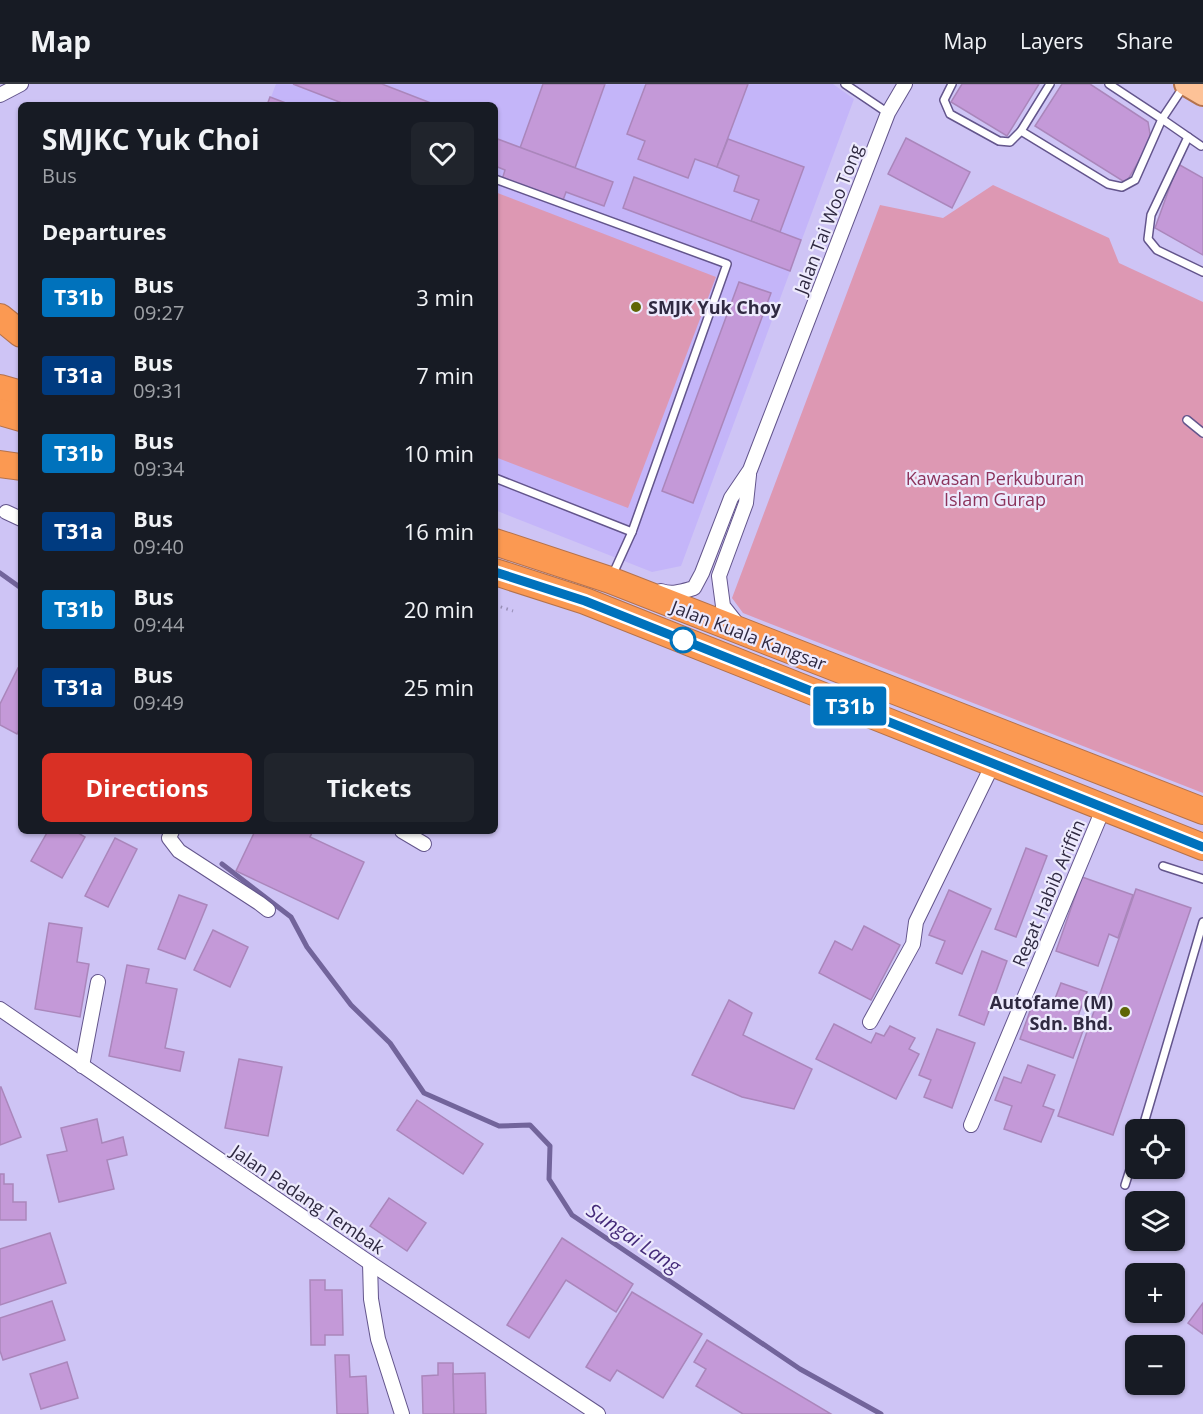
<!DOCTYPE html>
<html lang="en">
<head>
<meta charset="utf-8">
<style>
  body { margin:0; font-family:"Open Sans",sans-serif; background:#20242c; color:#f1f3f6; height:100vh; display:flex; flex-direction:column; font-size:22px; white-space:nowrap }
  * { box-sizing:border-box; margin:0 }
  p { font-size:20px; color:#9ea1a6 }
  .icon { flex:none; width:33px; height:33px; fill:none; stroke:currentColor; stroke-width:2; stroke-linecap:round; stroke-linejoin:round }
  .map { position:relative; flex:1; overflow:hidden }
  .panel { position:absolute; left:18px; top:18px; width:480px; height:732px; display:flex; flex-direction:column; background:#171b24; border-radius:9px; box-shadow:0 2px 4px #0004 }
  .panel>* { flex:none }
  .badge { padding:0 12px; border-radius:4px; font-size:21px; line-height:39px }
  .controls { position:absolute; left:1125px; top:1035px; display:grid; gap:12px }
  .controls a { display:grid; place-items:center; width:60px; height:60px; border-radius:9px; background:#171b24; box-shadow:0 2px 4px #0004; font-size:30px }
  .map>.badge { position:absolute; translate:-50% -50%; box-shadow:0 0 0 3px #fff }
  h2 { padding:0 24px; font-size:22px; line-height:54px }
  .round { display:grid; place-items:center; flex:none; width:63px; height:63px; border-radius:9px; background:#20242c }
  .summary { display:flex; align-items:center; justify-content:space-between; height:102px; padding:0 24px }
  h1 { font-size:28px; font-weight:700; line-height:45px }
  .action { display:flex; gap:12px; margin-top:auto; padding:12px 24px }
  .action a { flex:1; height:69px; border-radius:9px; background:#d93025; color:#fff; font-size:24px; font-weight:700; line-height:69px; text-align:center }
  .action a+a { background:#20242c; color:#f1f3f6 }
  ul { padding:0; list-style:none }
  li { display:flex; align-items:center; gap:18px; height:78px; padding:0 24px }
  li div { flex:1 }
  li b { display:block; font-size:22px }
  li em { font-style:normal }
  li .badge { min-width:66px; font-weight:700; text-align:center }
  header { display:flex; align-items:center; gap:36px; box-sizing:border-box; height:84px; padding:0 30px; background:#171b24; border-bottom:2px solid #363941 }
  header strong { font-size:28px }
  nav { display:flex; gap:33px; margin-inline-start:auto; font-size:21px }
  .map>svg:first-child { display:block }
</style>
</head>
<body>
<header>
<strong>Map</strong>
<nav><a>Map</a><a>Layers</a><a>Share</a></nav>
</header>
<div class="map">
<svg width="1203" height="1330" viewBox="0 0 1203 1330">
  <rect width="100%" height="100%" fill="#cec4f5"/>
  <polygon fill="#c4b5f9" points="276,0 833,0 854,15 681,482 652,488 495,426 495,21 268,21"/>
  <g fill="#dd98b3">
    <polygon points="993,101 1109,154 1119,179 1203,218 1203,709 743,529 732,514 880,121 943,134"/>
    <polygon points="495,108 716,193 628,424 495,373"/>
  </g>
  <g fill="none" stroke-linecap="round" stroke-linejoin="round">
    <g stroke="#72649b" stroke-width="5">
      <polyline points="0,489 21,504"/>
      <polyline points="222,780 291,833 307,863 351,921 390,959 424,1009 499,1042 530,1041 550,1062 549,1095 572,1131 800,1285 881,1330"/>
    </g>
  </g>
  <g fill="#c499d8" stroke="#aa86bb" stroke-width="1.5">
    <polygon points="293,0 382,0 436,21 347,21"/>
    <polygon points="543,0 605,0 575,84 520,64"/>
    <polygon points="646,0 748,0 717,83 695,75 688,94 638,75 645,57 627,50"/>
    <polygon points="962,0 1039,0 1007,52 951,18"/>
    <polygon points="1062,0 1090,0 1148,38 1151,56 1126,99 1035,42"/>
    <polygon points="270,13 291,21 267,21"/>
    <polygon points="495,54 613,98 604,122 566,108 562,119 502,96 505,86 495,82"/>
    <polygon points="906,54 970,88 952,124 888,90"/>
    <polygon points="728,55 804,83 780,148 751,137 759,116 734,107 739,92 717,83"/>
    <polygon points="1178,80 1203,94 1203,171 1155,144"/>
    <polygon points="634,93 801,156 790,187 623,124"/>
    <polygon points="739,198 771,209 693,419 662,407"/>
    <polygon points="18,584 21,585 21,642 17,650 0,641 0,620"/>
    <polygon points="48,747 75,747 85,753 62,794 31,777"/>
    <polygon points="255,747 313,747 310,753 364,778 338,835 236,787"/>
    <polygon points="115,754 137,765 108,823 85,812"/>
    <polygon points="1026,764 1047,772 1016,853 995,845"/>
    <polygon points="1082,793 1133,811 1118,854 1109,850 1098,882 1056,867"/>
    <polygon points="1136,805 1191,824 1113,1051 1058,1032"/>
    <polygon points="949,806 991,825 962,890 936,879 945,857 929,851"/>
    <polygon points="179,811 207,821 185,875 158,865"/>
    <polygon points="49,839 82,844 77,878 89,880 80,933 35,925"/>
    <polygon points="864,842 900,861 871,916 819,889 835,857 852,866"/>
    <polygon points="213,846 248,863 230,903 194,886"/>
    <polygon points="982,867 1007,877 984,941 959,931"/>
    <polygon points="127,881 149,885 146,899 177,905 165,964 184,968 180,987 109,972"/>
    <polygon points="1061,899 1087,908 1075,940 1084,944 1073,974 1020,955 1035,913 1053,920"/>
    <polygon points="729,916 752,929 743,951 812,985 794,1025 742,1013 692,991"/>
    <polygon points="834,940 871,959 876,949 884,952 890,942 915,954 909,965 919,970 896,1015 816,975"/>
    <polygon points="937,945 975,959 952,1024 924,1013 931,996 919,991"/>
    <polygon points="239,975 282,983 268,1052 225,1044"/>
    <polygon points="1028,981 1055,991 1043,1022 1054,1026 1041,1058 1004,1045 1012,1022 995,1016 1004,993 1021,999"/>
    <polygon points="0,1003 1,1003 21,1053 0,1061"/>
    <polygon points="417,1016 483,1060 463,1090 397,1046"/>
    <polygon points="97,1035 102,1059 123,1053 127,1071 107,1076 114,1105 59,1118 47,1071 67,1067 61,1044"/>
    <polygon points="0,1090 4,1090 4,1100 13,1100 13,1118 26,1118 26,1136 0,1136"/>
    <polygon points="389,1114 426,1139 407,1167 370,1142"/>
    <polygon points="50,1149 66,1199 0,1221 0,1165"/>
    <polygon points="562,1154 633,1200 616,1228 566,1196 529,1254 507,1241"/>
    <polygon points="310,1196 325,1196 325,1206 342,1206 343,1251 325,1251 325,1261 311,1261"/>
    <polygon points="632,1208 702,1250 663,1314 617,1286 610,1297 586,1283"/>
    <polygon points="52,1217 65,1256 3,1276 0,1267 0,1234"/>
    <polygon points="1203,1219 1203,1250 1188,1239"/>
    <polygon points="707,1256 831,1330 743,1330 696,1302 706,1285 694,1278"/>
    <polygon points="335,1271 349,1271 350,1293 366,1292 368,1330 337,1330"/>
    <polygon points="67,1278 78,1314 41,1325 30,1290"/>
    <polygon points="438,1279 453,1279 454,1330 423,1330 422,1292 438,1291"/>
    <polygon points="485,1289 486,1330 454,1330 453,1290"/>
  </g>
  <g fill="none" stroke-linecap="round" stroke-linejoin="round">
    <g stroke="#63558c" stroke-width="10">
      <g id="lane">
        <polyline points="845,0 888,29"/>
        <polyline points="952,0 944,16 950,30 999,57 1010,58 1021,47 1050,0"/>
        <polyline points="1109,0 1162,35 1184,2"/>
        <polyline points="1021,47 1108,100 1122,103 1135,96 1162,35 1201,62"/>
        <polyline points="1188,53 1151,131 1148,155 1157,166 1203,188"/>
        <polyline points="495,95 727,180 632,448 495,394"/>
        <polyline points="1187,336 1203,349"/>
        <polyline points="612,492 632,448"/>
        <polyline points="1163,782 1203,795"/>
        <polyline points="1142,1046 1203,838"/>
        <polyline points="1125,1101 1136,1067"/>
      </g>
    </g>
    <g stroke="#63558c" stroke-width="16">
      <g id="street">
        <polyline points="0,11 21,0"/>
        <polyline points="6,428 21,435"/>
        <path d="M661,507c12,4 22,0 33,-3l8,-15 29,-75 19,-28 138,-357 17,-29"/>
        <polyline points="738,541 723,522 719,492 746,419 749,391"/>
        <polyline points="172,747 169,754 179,767 259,819 268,826"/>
        <polyline points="402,747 424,760"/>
        <polyline points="0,925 370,1179 598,1330"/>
        <polyline points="870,938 913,860 916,838 993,680"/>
        <polyline points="82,982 98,898"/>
        <polyline points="971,1041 1104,723"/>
        <polyline points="370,1179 371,1215 378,1255 402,1330"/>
      </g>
    </g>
    <g stroke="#b4724c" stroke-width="26">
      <polyline id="primary" points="1186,0 1203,10"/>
    </g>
    <g stroke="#b4724c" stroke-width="28">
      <g id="highway">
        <polyline points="0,233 21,250"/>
        <polyline points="0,304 21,310"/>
        <polyline points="0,328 21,334"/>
        <polyline points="0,380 21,383"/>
        <polyline points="495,458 610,496 1203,727"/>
        <polyline points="495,488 585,517 1203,763"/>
      </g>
    </g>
    <polyline stroke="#988fb7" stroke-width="3" stroke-dasharray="1.5 4.5" stroke-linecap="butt" points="495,521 513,527"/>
    <use href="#lane" stroke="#fff" stroke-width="7"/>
    <use href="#street" stroke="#fff" stroke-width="14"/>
    <use href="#primary" stroke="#fdc297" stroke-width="22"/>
    <use href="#highway" stroke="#fb9952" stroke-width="26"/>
  </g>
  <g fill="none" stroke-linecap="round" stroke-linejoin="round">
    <g stroke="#fff" stroke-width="14">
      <polyline id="line" points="495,488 585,517 1203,763"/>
    </g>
    <use href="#line" stroke="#0072bc" stroke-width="9"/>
  </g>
  <g fill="#5f6606" stroke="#edeafd" stroke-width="2">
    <circle cx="636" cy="223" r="6"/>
    <circle cx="1125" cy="928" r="6"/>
  </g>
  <circle fill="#fff" stroke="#0072bc" stroke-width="3" cx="683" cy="556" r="12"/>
  <g text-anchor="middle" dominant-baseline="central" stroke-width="4.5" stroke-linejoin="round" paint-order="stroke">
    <g font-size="18" fill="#2f2941" stroke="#edeafd">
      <text transform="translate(828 135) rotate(-69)">Jalan Tai Woo Tong</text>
      <text transform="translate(749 551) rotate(21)">Jalan Kuala Kangsar</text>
      <text transform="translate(1048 809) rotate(-67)">Regat Habib Ariffin</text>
      <text transform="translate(308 1115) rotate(34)">Jalan Padang Tembak</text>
    </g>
    <g font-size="18" font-weight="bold" fill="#2f2941" stroke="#edeafd" text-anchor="start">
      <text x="648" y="223">SMJK Yuk Choy</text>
      <text x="1113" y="918" text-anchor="end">Autofame (M)<tspan x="1113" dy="21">Sdn. Bhd.</tspan></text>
    </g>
    <g font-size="18" fill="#8c335c" stroke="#edeafd">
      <text x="995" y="394">Kawasan Perkuburan<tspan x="995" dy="21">Islam Gurap</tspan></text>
    </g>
    <g font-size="20" font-style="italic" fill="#442a79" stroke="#edeafd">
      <text transform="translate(634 1154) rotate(34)">Sungai Lang</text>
    </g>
  </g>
</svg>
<div class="controls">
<a><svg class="icon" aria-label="locate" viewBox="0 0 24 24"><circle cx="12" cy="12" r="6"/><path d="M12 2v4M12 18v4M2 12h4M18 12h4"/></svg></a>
<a><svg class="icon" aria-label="layers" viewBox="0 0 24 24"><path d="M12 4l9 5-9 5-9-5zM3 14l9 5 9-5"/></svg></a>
<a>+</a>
<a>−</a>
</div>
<b class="badge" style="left:850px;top:622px;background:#0072bc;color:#fff">T31b</b>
<section class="panel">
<div class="summary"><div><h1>SMJKC Yuk Choi</h1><p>Bus</p></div><a class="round"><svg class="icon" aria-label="heart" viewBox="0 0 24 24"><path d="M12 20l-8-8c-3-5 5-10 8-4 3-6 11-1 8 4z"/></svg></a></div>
<h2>Departures</h2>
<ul>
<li><span class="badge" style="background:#0072bc;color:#fff">T31b</span><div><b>Bus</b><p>09:27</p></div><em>3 min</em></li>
<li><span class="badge" style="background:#003b80;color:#fff">T31a</span><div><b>Bus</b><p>09:31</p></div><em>7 min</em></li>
<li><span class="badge" style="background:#0072bc;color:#fff">T31b</span><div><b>Bus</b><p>09:34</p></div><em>10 min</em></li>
<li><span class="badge" style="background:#003b80;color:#fff">T31a</span><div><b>Bus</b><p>09:40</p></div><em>16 min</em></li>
<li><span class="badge" style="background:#0072bc;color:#fff">T31b</span><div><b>Bus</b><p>09:44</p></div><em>20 min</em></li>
<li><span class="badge" style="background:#003b80;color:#fff">T31a</span><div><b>Bus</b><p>09:49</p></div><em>25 min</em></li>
</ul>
<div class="action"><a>Directions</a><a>Tickets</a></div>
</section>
</div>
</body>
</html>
